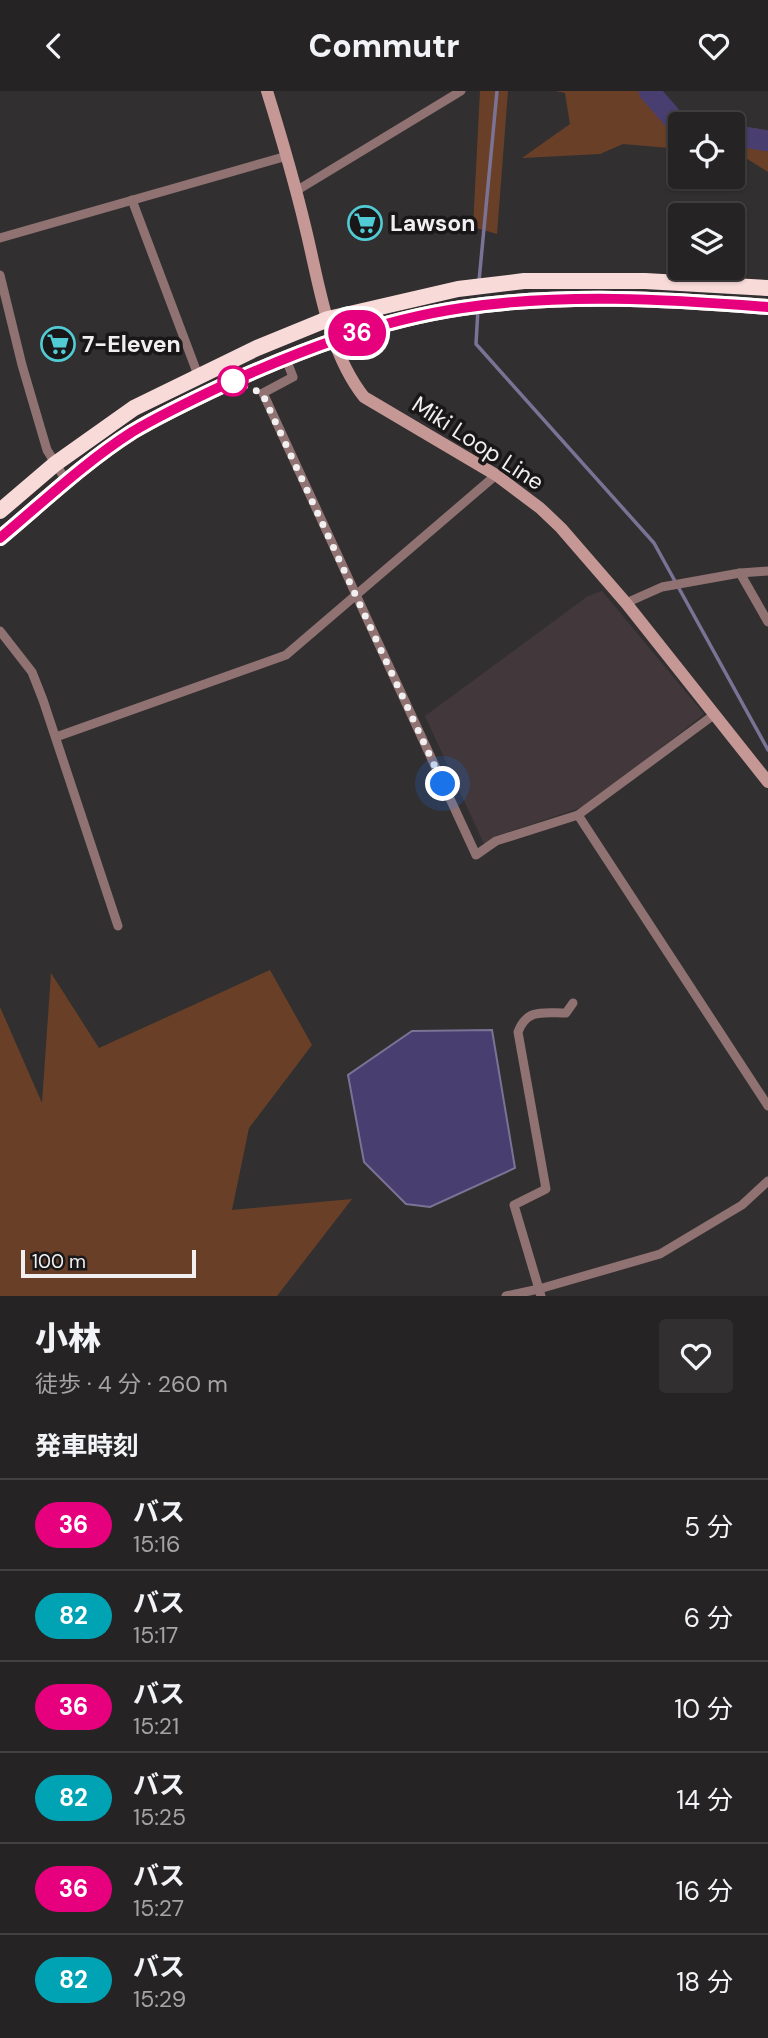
<!DOCTYPE html>
<html lang="ja">
<head>
<meta charset="utf-8">
<style>
  body { margin:0; font-family:"DM Sans","Noto Sans JP",sans-serif; background:#322f31; color:#f1f3f6; height:100vh; display:flex; flex-direction:column; font-size:26px; white-space:nowrap }
  * { box-sizing:border-box; margin:0 }
  p { font-size:23px; color:#a4a4a6 }
  .icon { flex:none; width:38px; height:38px; fill:none; stroke:currentColor; stroke-width:2; stroke-linecap:round; stroke-linejoin:round }
  .map { position:relative; height:1205px; overflow:hidden }
  .sheet { display:flex; flex-direction:column; background:#262324; flex:1 }
  .sheet>* { flex:none }
  .badge { padding:0 14px; border-radius:23px; font-size:24px; line-height:46px }
  .buttons { position:absolute; left:668px; top:21px; display:grid; gap:14px }
  .buttons a { display:grid; place-items:center; width:77px; height:77px; border-radius:7px; background:#262324; box-shadow:0 2px 5px #0004,0 0 0 2px #424041; font-size:35px }
  .scale { position:absolute; left:21px; bottom:18px; width:175px; box-sizing:border-box; padding-left:7px; border:4px solid #f1eff0; border-top:0; font-size:19px; line-height:24px; white-space:nowrap; color:#f1eff0; -webkit-text-stroke:5px #191718; paint-order:stroke }
  .you { position:absolute; width:35px; height:35px; margin:-18px; border:5px solid #fff; border-radius:50%; background:#1a73e8; box-shadow:0 0 0 10px #1a73e833 }
  .map>.badge { position:absolute; translate:-50% -50%; box-shadow:0 0 0 4px #fff }
  h2 { padding:0 35px; font-size:26px; line-height:63px }
  .round { display:grid; place-items:center; flex:none; width:74px; height:74px; border-radius:7px; background:#322f31 }
  .overview { display:flex; align-items:center; justify-content:space-between; height:119px; padding:0 35px }
  h1 { font-size:33px; font-weight:800; line-height:52px }
  ul { padding:0; list-style:none }
  li { display:flex; align-items:center; gap:21px; height:91px; padding:0 35px; border-top:2px solid #424041 }
  li div { flex:1 }
  li b { display:block; font-size:26px }
  li em { font-style:normal }
  li .badge { min-width:77px; font-weight:700; text-align:center }
  header { display:flex; justify-content:space-between; align-items:center; height:91px; padding:0 35px; background:#262324; font-size:32px; font-weight:800 }
  .map>svg:first-child { display:block }
</style>
</head>
<body>
<header><svg class="icon" aria-label="back" viewBox="0 0 24 24"><path d="M15 5l-7 7 7 7"/></svg>Commutr<svg class="icon" aria-label="heart" viewBox="0 0 24 24"><path d="M12 20l-8-8c-3-5 5-10 8-4 3-6 11-1 8 4z"/></svg></header>
<div class="map">
<svg width="768" height="1205" viewBox="0 0 768 1205">
  <rect width="100%" height="100%" fill="#322f30"/>
  <polygon fill="#42383c" points="602,500 704,623 589,714 496,745 485,755 425,625 588,505"/>
  <g fill="#694027">
    <polygon points="480,0 508,0 497,143 473,136"/>
    <polygon points="556,0 652,0 681,35 681,58 623,53 600,63 522,67 570,33 565,2"/>
    <polygon points="756,37 768,41 768,81 741,64 733,63 733,43"/>
    <polygon points="270,879 312,954 249,1037 232,1119 352,1108 277,1205 0,1205 0,916 42,1012 51,882 99,957"/>
  </g>
  <polygon fill="#483e6f" stroke="#7b7396" stroke-width="2" points="492,939 515,1077 430,1116 406,1113 364,1071 348,984 412,940"/>
  <g fill="none" stroke-linecap="round" stroke-linejoin="round">
    <g stroke="#7b7396" stroke-width="3.5">
      <polyline points="479,190 497,0"/>
      <polyline points="478,218 476,253 654,452 768,659"/>
    </g>
    <g stroke="#483e6f" stroke-width="21">
      <polyline points="649,0 675,30 692,33"/>
      <polyline points="733,44 768,50"/>
    </g>
    <g stroke="#8f7271" stroke-width="9">
      <polyline points="296,100 461,0"/>
      <polyline points="132,109 198,284"/>
      <polyline points="0,147 287,65"/>
      <polyline points="0,184 22,274 47,359 67,391"/>
      <polyline points="286,268 293,286 263,302 476,764 496,750 578,724 715,623"/>
      <polyline points="740,482 768,531"/>
      <polyline points="626,512 662,496 740,482 768,480"/>
      <polyline points="0,540 32,581 43,609 118,835"/>
      <polyline points="56,646 286,564 496,384"/>
      <polyline points="578,724 768,1015"/>
      <polyline points="506,1205 539,1198 660,1163 742,1114 768,1090"/>
      <path d="M541,1205l-27,-91 32,-16 -28,-157c9,-24 26,-19 48,-19l7,-10"/>
    </g>
    <path stroke="#c59896" stroke-width="12" d="M267,0c14,45 27,89 38,135 14,56 22,124 59,171l132,78 44,33 21,20 65,75 142,179"/>
    <g stroke="#f8dbd9" stroke-width="16">
      <polyline points="0,420 55,373 134,317 257,257 328,228 458,198 524,190 645,190 768,197"/>
      <path d="M0,447c43,-36 85,-76 132,-106 30,-18 62,-33 94,-48 75,-34 154,-64 236,-76 100,-15 205,-9 306,-1"/>
    </g>
  </g>
  <g fill="none" stroke-linecap="round" stroke-linejoin="round">
    <g stroke="#fff" stroke-width="16">
      <path id="line" d="M0,447c43,-36 85,-76 132,-106 30,-18 62,-33 94,-48 75,-34 154,-64 236,-76 100,-15 205,-9 306,-1"/>
    </g>
    <use href="#line" stroke="#e6007e" stroke-width="10"/>
    <polyline stroke="#f1eff0" stroke-width="7" stroke-dasharray="0 12.6" points="233,290 262,302 443,693"/>
  </g>
  <defs>
    <g id="supermarket-ring" transform="scale(1.75)"><circle r="9.5" fill="#191718" stroke="#51ccd4" stroke-width="1.5"/><path d="M-6-5.5h2.5l.6 2H6L4.5 2H-2.5L-4.4-4H-6ZM-1.5 3.2a1.3 1.3 0 1 0 .1 0ZM3 3.2a1.3 1.3 0 1 0 .1 0Z" fill="#51ccd4"/></g>
  </defs>
  <g fill-rule="evenodd">
    <use href="#supermarket-ring" x="365" y="132"/>
    <use href="#supermarket-ring" x="58" y="253"/>
  </g>
  <circle fill="#fff" stroke="#e6007e" stroke-width="3.5" cx="233" cy="290" r="14"/>
  <g text-anchor="middle" dominant-baseline="central" stroke-width="7" stroke-linejoin="round" paint-order="stroke">
    <g font-size="23" font-weight="bold" fill="#f1eff0" stroke="#191718" text-anchor="start">
      <text x="390" y="132">Lawson</text>
      <text x="82" y="253">7-Eleven</text>
    </g>
    <g font-size="23" fill="#f1eff0" stroke="#191718">
      <text transform="translate(478 352) rotate(33)">Miki Loop Line</text>
    </g>
  </g>
</svg>
<div class="buttons">
<a><svg class="icon" aria-label="locate" viewBox="0 0 24 24"><circle cx="12" cy="12" r="6"/><path d="M12 2v4M12 18v4M2 12h4M18 12h4"/></svg></a>
<a><svg class="icon" aria-label="layers" viewBox="0 0 24 24"><path d="M12 4l9 5-9 5-9-5zM3 14l9 5 9-5"/></svg></a>
</div>
<div class="scale">100 m</div>
<div class="you" style="left:443px;top:693px"></div>
<b class="badge" style="left:357px;top:242px;background:#e6007e;color:#fff">36</b>
</div>
<section class="sheet">
<div class="overview"><div><h1>小林</h1><p>徒歩 · 4 分 · 260 m</p></div><a class="round"><svg class="icon" aria-label="heart" viewBox="0 0 24 24"><path d="M12 20l-8-8c-3-5 5-10 8-4 3-6 11-1 8 4z"/></svg></a></div>
<h2>発車時刻</h2>
<ul>
<li><span class="badge" style="background:#e6007e;color:#fff">36</span><div><b>バス</b><p>15:16</p></div><em>5 分</em></li>
<li><span class="badge" style="background:#00a3b4;color:#fff">82</span><div><b>バス</b><p>15:17</p></div><em>6 分</em></li>
<li><span class="badge" style="background:#e6007e;color:#fff">36</span><div><b>バス</b><p>15:21</p></div><em>10 分</em></li>
<li><span class="badge" style="background:#00a3b4;color:#fff">82</span><div><b>バス</b><p>15:25</p></div><em>14 分</em></li>
<li><span class="badge" style="background:#e6007e;color:#fff">36</span><div><b>バス</b><p>15:27</p></div><em>16 分</em></li>
<li><span class="badge" style="background:#00a3b4;color:#fff">82</span><div><b>バス</b><p>15:29</p></div><em>18 分</em></li>
</ul>
</section>
</body>
</html>
